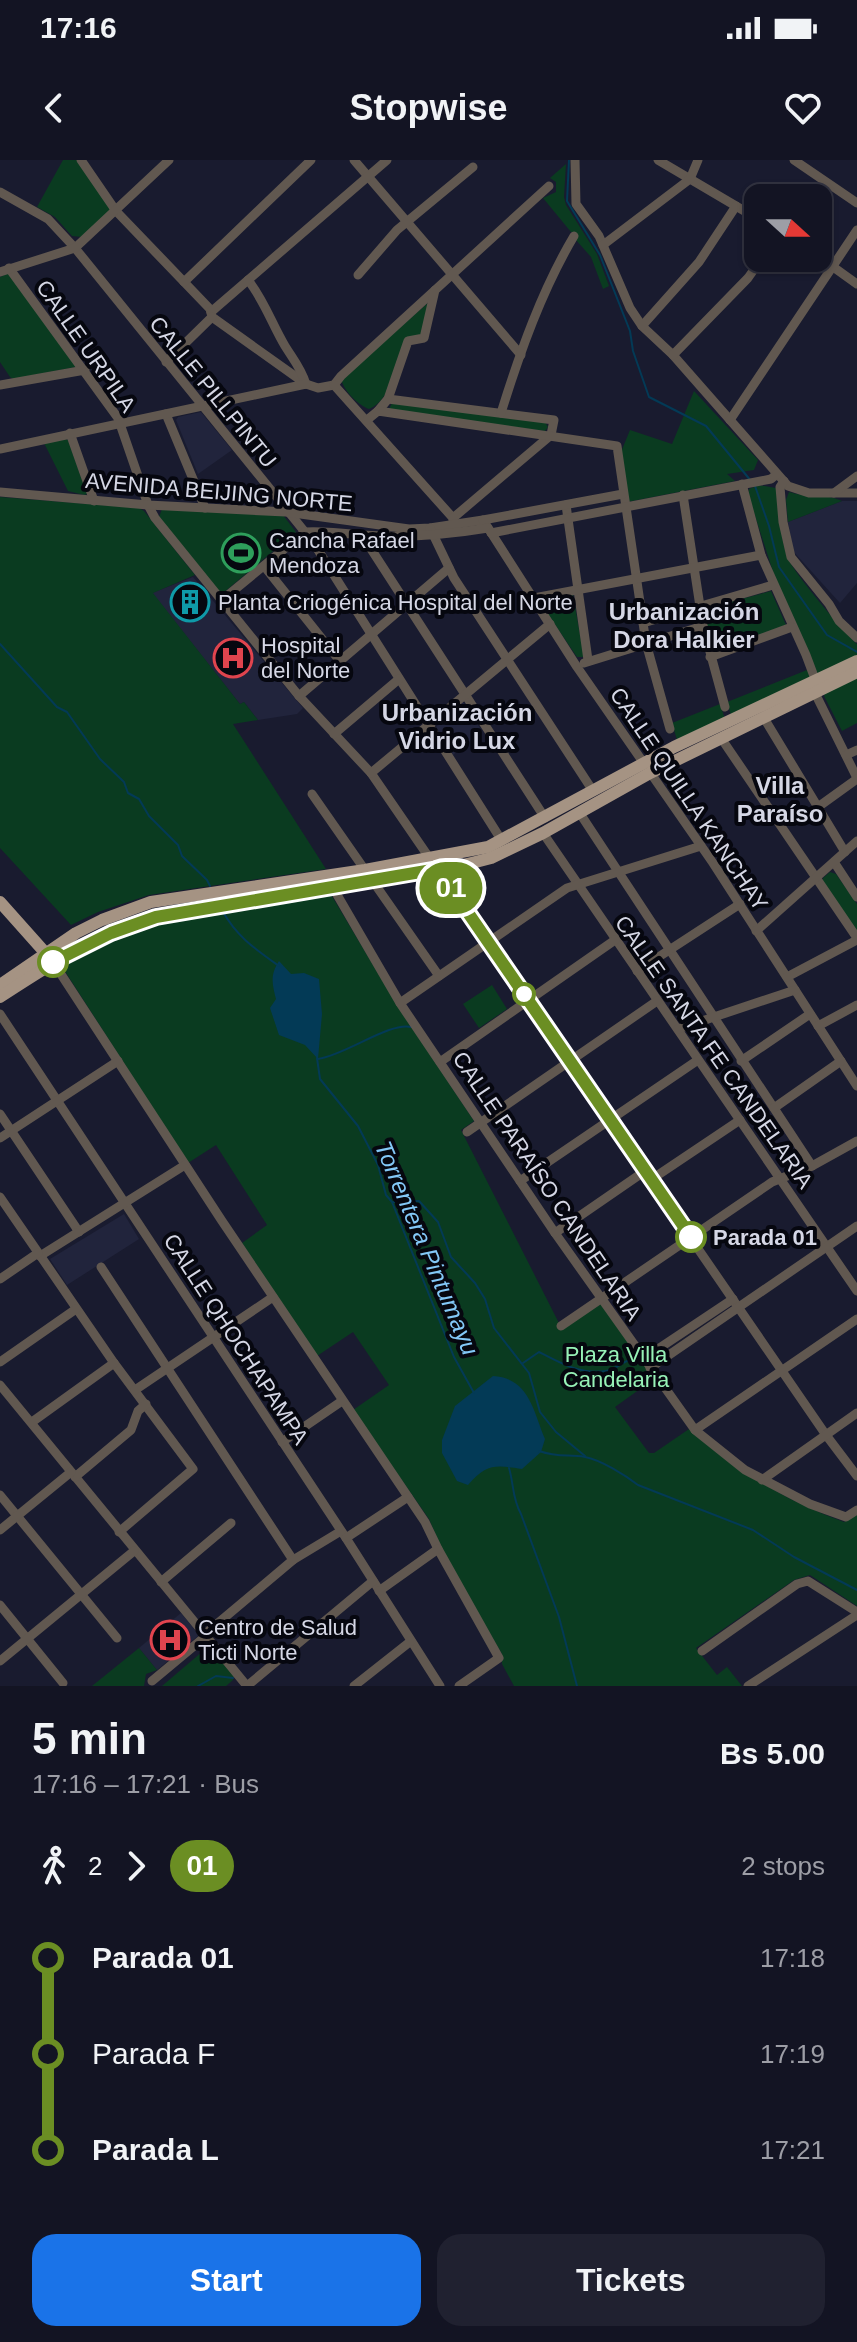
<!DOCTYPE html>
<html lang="en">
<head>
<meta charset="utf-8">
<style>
  body { margin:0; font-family:Helvetica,sans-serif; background:#202130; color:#f1f3f6; height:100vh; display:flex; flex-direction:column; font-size:30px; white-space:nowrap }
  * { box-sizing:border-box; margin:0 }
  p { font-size:26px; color:#9d9ea6 }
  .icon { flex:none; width:44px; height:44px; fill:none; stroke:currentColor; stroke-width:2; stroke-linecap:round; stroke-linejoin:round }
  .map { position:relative; height:1526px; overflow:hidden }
  .details { display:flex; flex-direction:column; background:#131423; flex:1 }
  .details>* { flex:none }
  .badge { padding:0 16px; border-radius:26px; font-size:28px; line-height:52px }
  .needle { width:52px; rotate:111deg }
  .buttons { position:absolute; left:744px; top:24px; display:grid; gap:16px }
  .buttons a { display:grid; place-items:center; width:88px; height:88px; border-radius:16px; background:#131423; box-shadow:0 2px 6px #0004,0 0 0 2px #323341; font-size:40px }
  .map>.badge { position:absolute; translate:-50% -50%; box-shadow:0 0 0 4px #fff }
  .legs { display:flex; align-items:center; gap:12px; height:88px; padding:0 32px; font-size:26px }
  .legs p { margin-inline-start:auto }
  .overview { display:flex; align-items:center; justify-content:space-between; height:136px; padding:0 32px }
  h1 { font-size:44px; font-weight:700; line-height:60px }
  .action { display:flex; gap:16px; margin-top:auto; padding:16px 32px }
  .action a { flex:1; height:92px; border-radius:24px; background:#1a73e8; color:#fff; font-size:32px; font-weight:700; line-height:92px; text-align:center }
  .action a+a { background:#202130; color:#f1f3f6 }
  ul { padding:0 32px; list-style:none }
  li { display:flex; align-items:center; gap:28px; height:96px; font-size:30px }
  li i { display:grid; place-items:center; width:12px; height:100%; margin:0 10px; background:currentColor }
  li i::after { content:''; width:20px; height:20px; margin:-10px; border:6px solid; border-radius:50%; background:#131423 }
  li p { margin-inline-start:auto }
  li:first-child i { background:linear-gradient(#0000 50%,currentColor 0) }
  li:last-child i { background:linear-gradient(currentColor 50%,#0000 0) }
  .status { display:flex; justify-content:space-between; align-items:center; height:56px; padding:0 40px; background:#131423; direction:ltr }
  .status svg { height:22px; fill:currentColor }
  header { display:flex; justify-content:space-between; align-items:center; height:104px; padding:0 32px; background:#131423; font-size:36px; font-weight:700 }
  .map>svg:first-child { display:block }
</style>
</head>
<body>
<div class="status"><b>17:16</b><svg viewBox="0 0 49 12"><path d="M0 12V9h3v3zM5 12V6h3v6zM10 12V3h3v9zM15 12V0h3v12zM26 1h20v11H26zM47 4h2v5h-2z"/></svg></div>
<header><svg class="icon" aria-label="back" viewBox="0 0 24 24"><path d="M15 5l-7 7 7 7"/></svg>Stopwise<svg class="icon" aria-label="heart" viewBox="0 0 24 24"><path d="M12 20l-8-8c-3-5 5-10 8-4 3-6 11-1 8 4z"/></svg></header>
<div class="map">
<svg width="857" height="1526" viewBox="0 0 857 1526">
  <rect width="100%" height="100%" fill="#191b2f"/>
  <g fill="#21243c">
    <polygon points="201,252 232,290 198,314 176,260 178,257"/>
    <polygon points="842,341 857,341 857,423 840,443 793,391 788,362"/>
    <polygon points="193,417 303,548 297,554 258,560 244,542 240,544 152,433"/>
    <polygon points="463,542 482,571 453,595 436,567"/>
    <polygon points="124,1054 139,1079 67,1125 50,1099"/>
    <polygon points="181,1453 199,1475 157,1510 139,1488"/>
  </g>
  <g fill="#0a3b20">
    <polygon points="63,0 77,0 112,49 82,77 72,76 55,57 37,47"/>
    <polygon points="566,4 564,37 566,45 597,94 609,126 603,129 591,97 576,80 575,73 571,72 543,38 556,32 556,22 550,18"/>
    <polygon points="9,113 76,207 13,219 10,217 0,202 0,117"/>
    <path d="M429,142l-7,35 -16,1c-8,22 -14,62 -37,71 -11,-4 -25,-18 -28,-30z"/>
    <polygon points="694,231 758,300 754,310 727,314 735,321 627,342 621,292 630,270 672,284"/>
    <polygon points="393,241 545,262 548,267 545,271 388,251"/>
    <polygon points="65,279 68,280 87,334 84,335 68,331 44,283"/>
    <path d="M759,325l17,3c3,22 4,47 11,68 4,14 57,76 70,88v12l-40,18 -40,-90 -29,-90 1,-5z"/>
    <path d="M789,332c17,6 36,1 53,9l-54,21 -2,-22z"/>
    <polygon points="0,337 139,348 144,351 195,415 153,433 240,544 244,542 258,560 233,564 326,709 149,735 98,752 71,765 0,688"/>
    <polygon points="162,349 283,355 296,372 223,433 218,430 159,357"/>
    <polygon points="771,431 786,465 713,492 704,449"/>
    <polygon points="573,435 584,497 577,497 543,447 544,440"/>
    <polygon points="807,510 810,517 731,555 727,542"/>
    <polygon points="857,518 857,563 842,571 824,536 826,532"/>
    <polygon points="720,544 725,559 677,580 672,563"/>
    <polygon points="830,712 836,714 857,744 857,772 822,722 823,718"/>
    <path d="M330,733l67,112 77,116 -13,9 101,199 39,-25 53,75 -39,28 34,46h5l35,-24c48,42 95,71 155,93l13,-8v92l-47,-31 -16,5 -98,68 21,27 10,-8 15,19h-228l-12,-22v-10l-54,-91 -19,-44 -76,-109 36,-25 -36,-53 -36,24 -75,-113 25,-18 -51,-80 -28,18 -127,-198c84,-52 174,-58 269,-72z"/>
    <polygon points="492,825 507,849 479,868 463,844"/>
    <polygon points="209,1486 234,1515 233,1520 226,1526 162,1526"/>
    <polygon points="139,1488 157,1510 146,1514 144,1526 92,1526"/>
  </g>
  <g fill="#033a56">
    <path d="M279,801l12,13 13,-1 15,6 3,35 -4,45 -13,-14 -26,-10 -9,-27 6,-9c-4,-16 -6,-24 3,-38z"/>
    <path d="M493,1216c36,2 40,34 52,63l-4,13 -19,17c-26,-4 -35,-6 -54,16l-11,-4 -15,-28v-13l13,-34z"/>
  </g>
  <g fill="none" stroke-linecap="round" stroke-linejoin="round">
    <g stroke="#033a56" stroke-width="2">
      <polyline points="569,0 567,41 600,95 630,171 633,191 649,237 706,266 751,321"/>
      <polyline points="755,326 769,366 779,407 827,475 857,492"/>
      <polyline points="0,484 57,547 67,552 100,599 124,622 128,633 139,639 149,656 178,685 182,696 207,720 210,726"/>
      <path d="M222,750c14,26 33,39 57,56"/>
      <polyline points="317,898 320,919 358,966 378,1005 386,1035 392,1042 454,1197 474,1233"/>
      <path d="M318,899c28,-4 71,-37 93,-32"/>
      <polyline points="393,1042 419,1041 438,1062 451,1097 475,1123 485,1139 494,1168 529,1213 540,1252 556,1272 585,1296"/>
      <path d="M523,1203l16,-11c21,11 42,23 67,19 10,-1 18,-11 29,-13"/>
      <path d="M539,1291c20,7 29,3 46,6 16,3 40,18 53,28l115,45 41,27 63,33"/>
      <path d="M509,1308c5,17 3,30 12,46l38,103 18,69"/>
      <polyline points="198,1526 216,1516 233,1518"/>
    </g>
    <g stroke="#615850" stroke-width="9">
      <polyline points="81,0 116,51 210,149 212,157 306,224 318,228 334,225"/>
      <polyline points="354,0 521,195"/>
      <polyline points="575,0 576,44 599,76 630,148 642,166 673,195 788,326 809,333 857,333"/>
      <polyline points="658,0 758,59"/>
      <polyline points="794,0 857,43"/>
      <polyline points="0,32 48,59 75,88 313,382 502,681"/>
      <polyline points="603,85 690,19 698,0"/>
      <polyline points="818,96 857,124"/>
      <polyline points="9,108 118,258 148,345 155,358 299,536 371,613 826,1275 857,1316"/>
      <polyline points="0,112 75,88 169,0"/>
      <polyline points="358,115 397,70 473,7"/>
      <path d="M248,120c16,20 24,44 37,66 8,13 16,22 21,38"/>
      <polyline points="184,122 311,0"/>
      <polyline points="211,152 387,0"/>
      <polyline points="642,166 699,102 736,46"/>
      <polyline points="673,195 748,118 762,98"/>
      <polyline points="166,202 212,157"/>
      <polyline points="0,225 85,210"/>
      <polyline points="334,225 341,216 549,26"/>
      <polyline points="334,225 453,358 453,364"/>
      <polyline points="388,239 554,260 551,275 453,358"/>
      <polyline points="378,251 388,239 408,181 424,178 435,130"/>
      <path d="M501,253c19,-61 41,-123 73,-177"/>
      <polyline points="166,254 205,348"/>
      <polyline points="367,260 378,251 617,286 646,483 670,569"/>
      <polyline points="730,260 857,70"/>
      <polyline points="70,273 94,341"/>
      <polyline points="0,289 306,224"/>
      <polyline points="784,321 780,327 783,362 791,397 829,444 839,461 857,478"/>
      <polyline points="742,324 761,395 806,495 815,519 815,533 857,618"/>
      <polyline points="0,332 148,345 286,352 409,369 430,368 483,360 577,507 713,703 857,926"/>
      <polyline points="834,333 857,316"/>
      <polyline points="683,335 703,466 725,547"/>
      <polyline points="566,345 588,500"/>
      <polyline points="483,360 623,334"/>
      <polyline points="430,368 454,418 593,631"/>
      <path d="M305,372c19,-1 37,1 56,3 43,3 85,0 127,-7"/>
      <polyline points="491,373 771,319 777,314"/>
      <polyline points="362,375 545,658"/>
      <polyline points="264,406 339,500"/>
      <polyline points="534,438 761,395"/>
      <polyline points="222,440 305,372"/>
      <polyline points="643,463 773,425"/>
      <polyline points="710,497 792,467"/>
      <polyline points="584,503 703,466"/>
      <polyline points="299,536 449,408"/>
      <polyline points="764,558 845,692"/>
      <polyline points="334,574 399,519"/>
      <polyline points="721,578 857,778"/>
      <polyline points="846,595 857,590"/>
      <polyline points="371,613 550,464"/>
      <polyline points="312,634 365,710"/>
      <polyline points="818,647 857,619"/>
      <polyline points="579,652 812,1006"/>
      <polyline points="543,673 857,1131"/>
      <polyline points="834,702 857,737"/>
      <polyline points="372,720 439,816"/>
      <polyline points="332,726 400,843 555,1073 695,1270 745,1310 810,1344 846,1357 857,1350"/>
      <polyline points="756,771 857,681"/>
      <polyline points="53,802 222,1061 425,1362 438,1389 499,1498 459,1526"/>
      <polyline points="637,811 740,744"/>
      <polyline points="787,817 857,780"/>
      <polyline points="400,843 567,728 701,686"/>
      <polyline points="0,854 346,1378 440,1526"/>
      <polyline points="818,866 857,845"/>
      <polyline points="678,869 795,830"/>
      <polyline points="741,901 810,854"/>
      <polyline points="440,902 615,780"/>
      <polyline points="774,948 841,901"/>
      <polyline points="0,954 79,1072"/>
      <polyline points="467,972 657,841"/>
      <polyline points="0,978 118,901"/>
      <polyline points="652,1019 740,960"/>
      <polyline points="520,1021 698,900"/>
      <polyline points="0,1037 114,1203 193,1309 119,1372"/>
      <polyline points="555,1073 645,1011"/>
      <polyline points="40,1096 185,1005"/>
      <polyline points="101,1107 293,1400"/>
      <polyline points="0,1119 38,1093"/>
      <polyline points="561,1166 772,1022 812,1006 857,981"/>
      <polyline points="643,1199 733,1139"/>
      <polyline points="0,1202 76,1149"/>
      <polyline points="650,1208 857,1066"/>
      <polyline points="0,1225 247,1526"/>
      <polyline points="135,1230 273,1137"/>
      <polyline points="32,1262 114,1203"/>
      <polyline points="695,1270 857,1159"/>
      <polyline points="282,1282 342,1241"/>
      <polyline points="75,1317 131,1270 138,1251 146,1244"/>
      <polyline points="762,1320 857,1253"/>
      <polyline points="0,1335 117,1478"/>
      <polyline points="0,1370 71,1312"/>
      <polyline points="346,1378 408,1337"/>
      <polyline points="161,1422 231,1363"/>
      <polyline points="379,1431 438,1389"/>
      <polyline points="0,1445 63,1523"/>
      <polyline points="205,1474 293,1400 341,1371"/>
      <polyline points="702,1491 797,1424 808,1421 857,1452"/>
      <polyline points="0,1501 134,1391"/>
      <polyline points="152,1521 206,1476"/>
      <polyline points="247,1526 373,1421"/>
      <polyline points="354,1526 411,1481"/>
      <polyline points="748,1526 857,1455"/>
    </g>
    <g stroke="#a59383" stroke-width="12">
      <polyline points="0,742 49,797"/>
      <polyline points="0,825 76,773 102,760 151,742 365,710 488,687 674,587 857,501"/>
      <path d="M0,837c49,-32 99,-65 156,-80 110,-28 226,-29 335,-59l52,-25 107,-60 207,-101"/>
    </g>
  </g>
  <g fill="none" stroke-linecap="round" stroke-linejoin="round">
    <g stroke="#fff" stroke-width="18">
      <polyline id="line-1" points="53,802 111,773 156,757 438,709 691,1077"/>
    </g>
    <use href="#line-1" stroke="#6b8e23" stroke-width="12"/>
  </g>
  <defs>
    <g id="stadium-ring" transform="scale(2)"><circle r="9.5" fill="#06070f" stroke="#2e9e5b" stroke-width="1.5"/><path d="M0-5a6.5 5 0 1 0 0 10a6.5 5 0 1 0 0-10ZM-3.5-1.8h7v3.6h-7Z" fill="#2e9e5b"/></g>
    <g id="building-ring" transform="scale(2)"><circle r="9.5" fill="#06070f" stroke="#0f9aa8" stroke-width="1.5"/><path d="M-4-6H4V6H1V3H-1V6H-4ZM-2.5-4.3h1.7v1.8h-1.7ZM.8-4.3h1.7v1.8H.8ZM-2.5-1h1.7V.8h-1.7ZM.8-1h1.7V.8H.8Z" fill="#0f9aa8"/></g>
    <g id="hospital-ring" transform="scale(2)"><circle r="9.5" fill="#06070f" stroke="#e0444e" stroke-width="1.5"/><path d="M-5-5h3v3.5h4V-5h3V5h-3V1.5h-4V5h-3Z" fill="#e0444e"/></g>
  </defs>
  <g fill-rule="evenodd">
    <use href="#stadium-ring" x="241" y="393"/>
    <use href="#building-ring" x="190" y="442"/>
    <use href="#hospital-ring" x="233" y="498"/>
    <use href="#hospital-ring" x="170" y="1480"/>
  </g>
  <g fill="#fff" stroke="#6b8e23" stroke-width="4">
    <circle cx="53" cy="802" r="14"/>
    <circle cx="524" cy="834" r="10"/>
    <circle cx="691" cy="1077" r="14"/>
  </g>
  <g text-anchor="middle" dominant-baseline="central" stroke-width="8" stroke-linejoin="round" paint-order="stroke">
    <g font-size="22" fill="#d5d7e5" stroke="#06070f">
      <text transform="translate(86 186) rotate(55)">CALLE URPILA</text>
      <text transform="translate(213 232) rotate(51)">CALLE PILLPINTU</text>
      <text transform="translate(219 332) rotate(5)">AVENIDA BEIJING NORTE</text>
      <text transform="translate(689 639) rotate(56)">CALLE QUILLA KANCHAY</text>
      <text transform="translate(714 892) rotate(55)">CALLE SANTA FE CANDELARIA</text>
      <text transform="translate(547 1026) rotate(56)">CALLE PARAÍSO CANDELARIA</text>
      <text transform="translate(236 1179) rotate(57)">CALLE QHOCHAPAMPA</text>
    </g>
    <g font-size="22" fill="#d5d7e5" stroke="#06070f" text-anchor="start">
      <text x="269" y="380">Cancha Rafael<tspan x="269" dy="25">Mendoza</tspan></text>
      <text x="218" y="442">Planta Criogénica Hospital del Norte</text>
      <text x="261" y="485">Hospital<tspan x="261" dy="25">del Norte</tspan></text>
      <text x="198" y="1467">Centro de Salud<tspan x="198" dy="25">Ticti Norte</tspan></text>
    </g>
    <g font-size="22" font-weight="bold" fill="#d5d7e5" stroke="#06070f" text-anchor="start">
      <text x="713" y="1077">Parada 01</text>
    </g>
    <g font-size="22" fill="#97f2b7" stroke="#06070f">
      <text x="616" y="1194">Plaza Villa<tspan x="616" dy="25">Candelaria</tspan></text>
    </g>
    <g font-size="24" font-weight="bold" fill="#d5d7e5" stroke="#06070f">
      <text x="684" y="451">Urbanización<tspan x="684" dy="28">Dora Halkier</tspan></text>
      <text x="457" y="552">Urbanización<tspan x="457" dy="28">Vidrio Lux</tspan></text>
      <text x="780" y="625">Villa<tspan x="780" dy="28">Paraíso</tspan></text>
    </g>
    <g font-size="24" font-style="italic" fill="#83c8f7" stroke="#06070f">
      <text transform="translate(427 1088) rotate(67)">Torrentera Pintumayu</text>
    </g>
  </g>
</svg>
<div class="buttons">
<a><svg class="needle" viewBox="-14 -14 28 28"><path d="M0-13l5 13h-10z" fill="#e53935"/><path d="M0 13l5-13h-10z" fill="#9d9ea6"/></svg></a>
</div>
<b class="badge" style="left:451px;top:728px;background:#6b8e23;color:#fff">01</b>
</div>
<section class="details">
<div class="overview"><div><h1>5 min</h1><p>17:16 – 17:21 · Bus</p></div><b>Bs 5.00</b></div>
<div class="legs"><svg class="icon" aria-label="walk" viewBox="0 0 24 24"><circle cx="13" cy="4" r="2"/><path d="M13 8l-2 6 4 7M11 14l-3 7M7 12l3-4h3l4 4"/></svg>2<svg class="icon" aria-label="forward" viewBox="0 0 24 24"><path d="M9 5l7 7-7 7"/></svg><b class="badge" style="background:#6b8e23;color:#fff">01</b><p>2 stops</p></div>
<ul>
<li><i style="color:#6b8e23"></i><b>Parada 01</b><p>17:18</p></li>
<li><i style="color:#6b8e23"></i><span>Parada F</span><p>17:19</p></li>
<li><i style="color:#6b8e23"></i><b>Parada L</b><p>17:21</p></li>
</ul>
<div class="action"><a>Start</a><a>Tickets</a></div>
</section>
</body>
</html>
